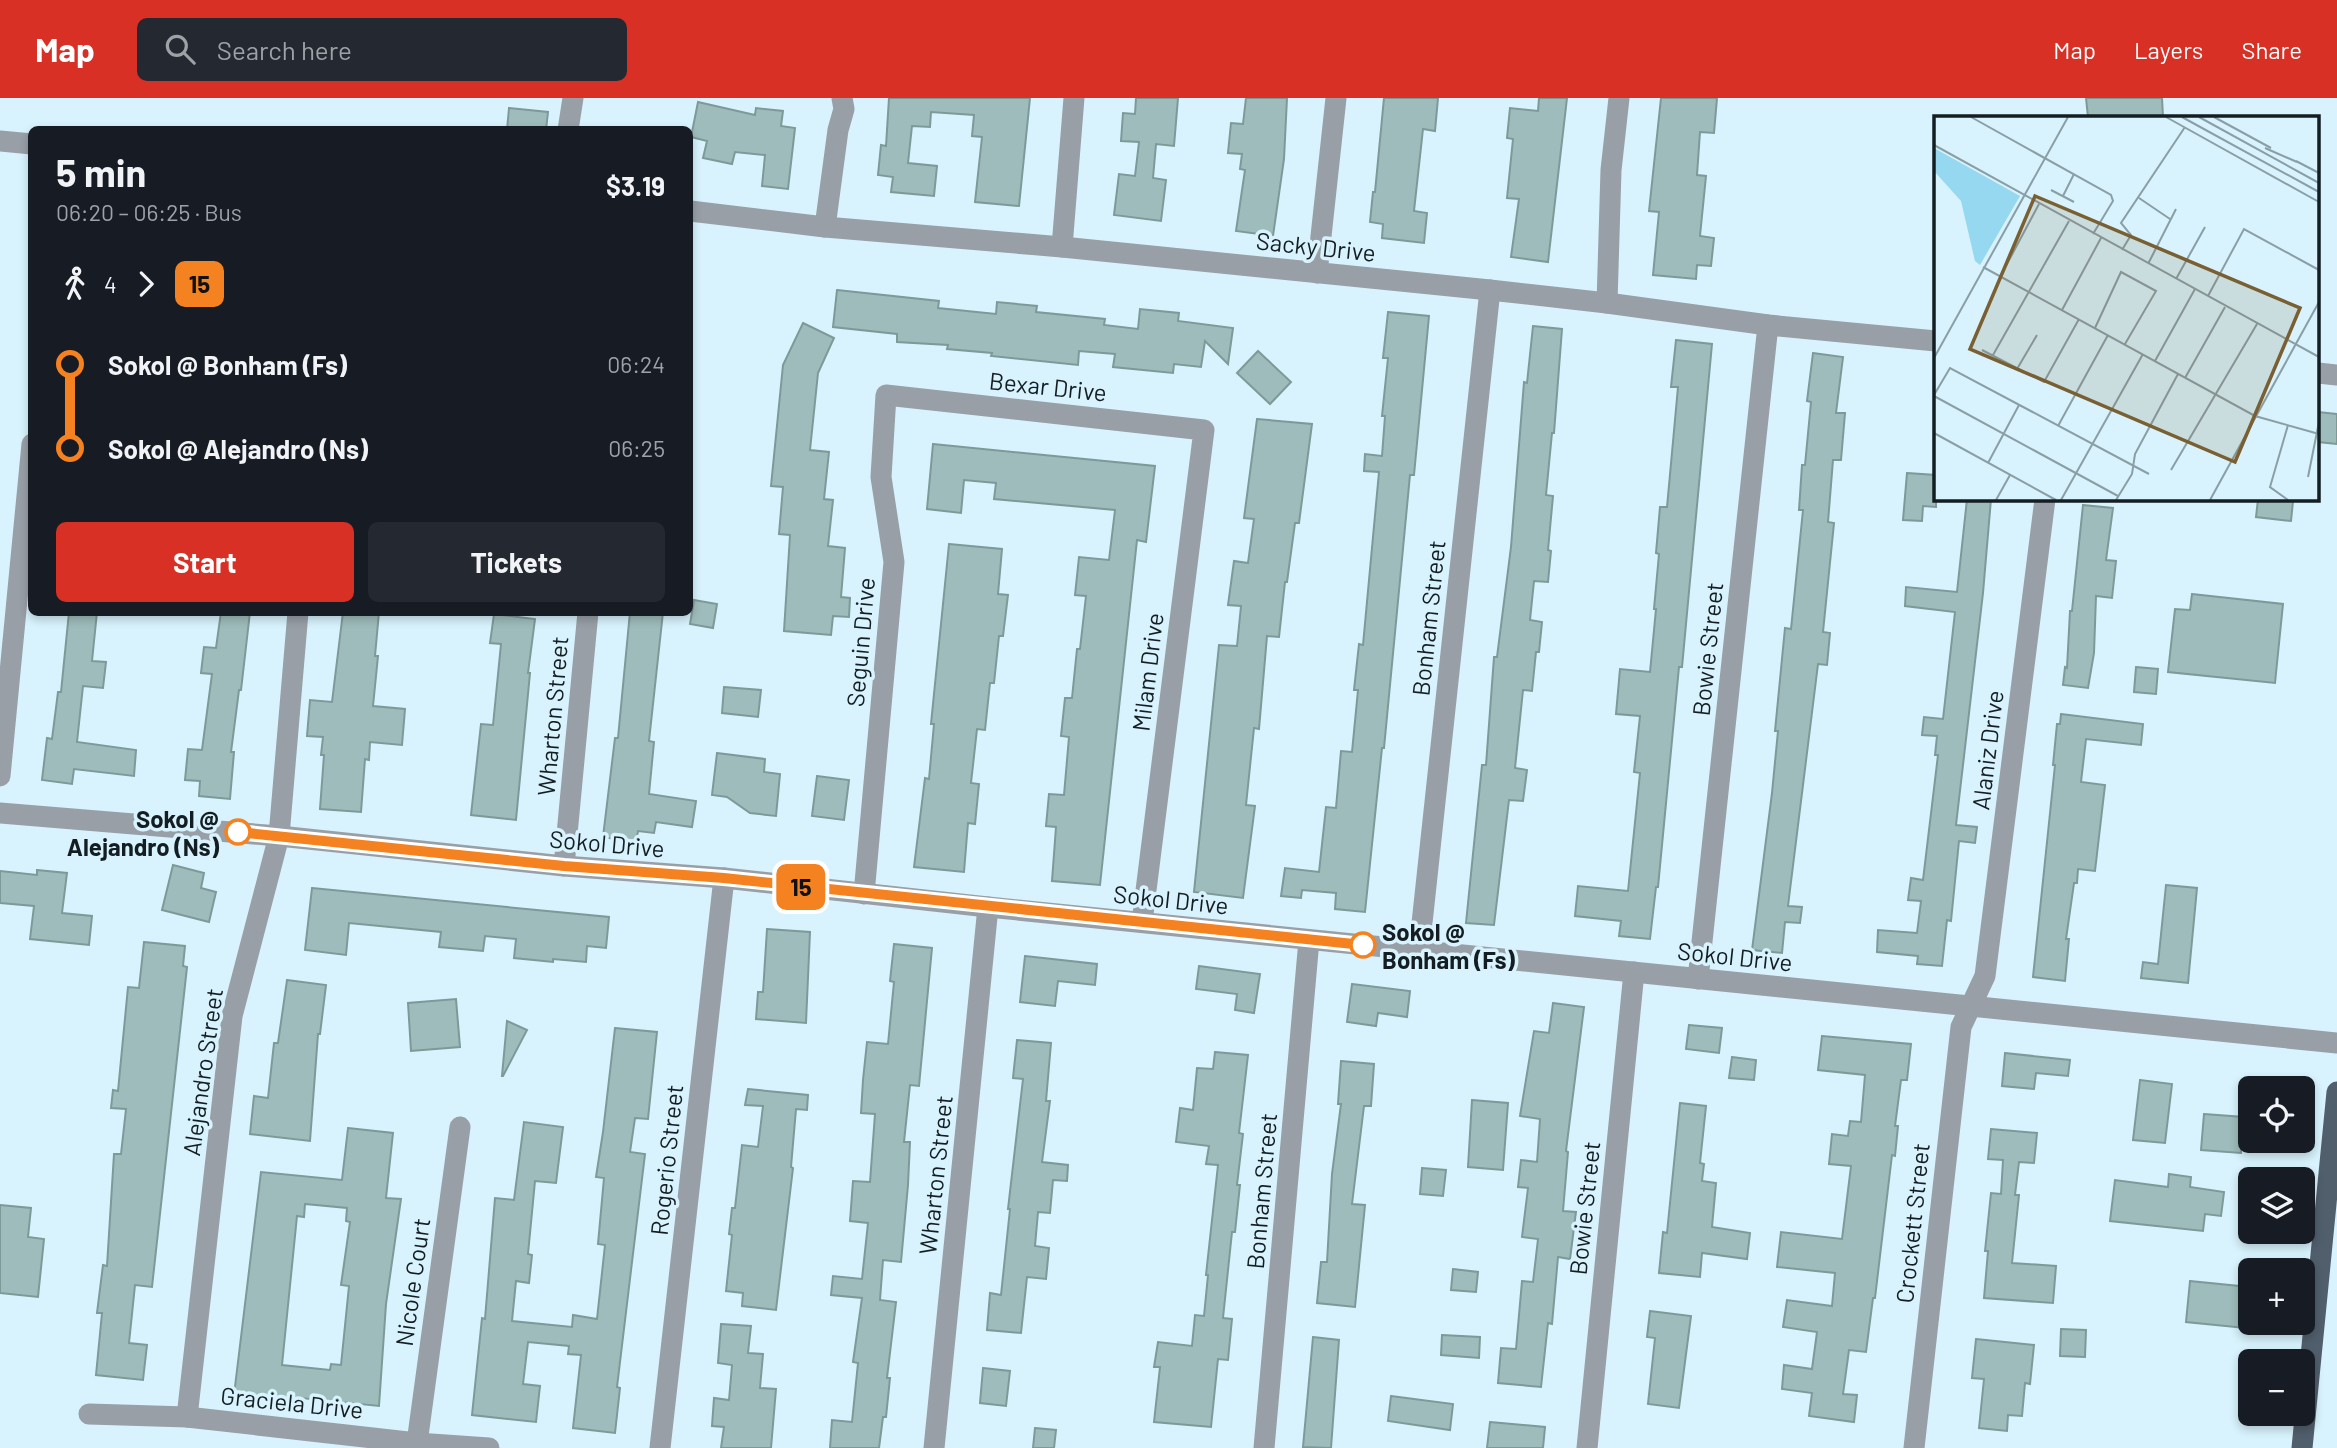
<!DOCTYPE html>
<html lang="en">
<head>
<meta charset="utf-8">
<style>
  body { margin:0; font-family:Barlow,sans-serif; background:#242831; color:#f1f3f6; height:100vh; display:flex; flex-direction:column; font-size:26px; white-space:nowrap }
  * { box-sizing:border-box; margin:0 }
  p { font-size:23px; color:#9ea1a6 }
  .icon { flex:none; width:38px; height:38px; fill:none; stroke:currentColor; stroke-width:2; stroke-linecap:round; stroke-linejoin:round }
  .map { position:relative; flex:1; overflow:hidden }
  .drawer { position:absolute; left:28px; top:28px; width:665px; height:490px; display:flex; flex-direction:column; background:#171b24; border-radius:10px; box-shadow:0 4px 10px #0003 }
  .drawer>* { flex:none }
  .badge { padding:0 14px; border-radius:10px; font-size:24px; line-height:46px }
  .controls { position:absolute; left:2238px; top:978px; display:grid; gap:14px }
  .controls a { display:grid; place-items:center; width:77px; height:77px; border-radius:10px; background:#171b24; box-shadow:0 4px 10px #0003; font-size:35px }
  .map>.badge { position:absolute; translate:-50% -50%; box-shadow:0 0 0 4px #fff }
  .legs { display:flex; align-items:center; gap:10px; height:77px; padding:0 28px; font-size:23px }
  .legs p { margin-inline-start:auto }
  .summary { display:flex; align-items:center; justify-content:space-between; height:119px; padding:0 28px }
  h1 { font-size:38px; font-weight:700; line-height:52px }
  .button { display:flex; gap:14px; margin-top:auto; padding:14px 28px }
  .button a { flex:1; height:80px; border-radius:10px; background:#d93025; color:#fff; font-size:28px; font-weight:700; line-height:80px; text-align:center }
  .button a+a { background:#242831; color:#f1f3f6 }
  ul { padding:0 28px; list-style:none }
  li { display:flex; align-items:center; gap:24px; height:84px; font-size:26px }
  li i { display:grid; place-items:center; width:10px; height:100%; margin:0 9px; background:currentColor }
  li i::after { content:''; width:18px; height:18px; margin:-9px; border:5px solid; border-radius:50%; background:#171b24 }
  li p { margin-inline-start:auto }
  li:first-child i { background:linear-gradient(#0000 50%,currentColor 0) }
  li:last-child i { background:linear-gradient(currentColor 50%,#0000 0) }
  header { display:flex; align-items:center; gap:42px; box-sizing:border-box; height:98px; padding:0 35px; background:#d93025; color:#fff }
  header strong { font-size:33px }
  nav { display:flex; gap:38px; margin-inline-start:auto; font-size:24px }
  .search { width:490px; height:63px; background:#242831; display:flex; align-items:center; gap:18px; box-sizing:border-box; padding:0 24px; border-radius:10px; color:#9ea1a6; font-size:26px }
  .map>svg:first-child { display:block }
</style>
</head>
<body>
<header>
<strong>Map</strong>
<div class="search"><svg class="icon" aria-label="search" viewBox="0 0 24 24"><circle cx="10" cy="10" r="6"/><path d="M15 15l6 6"/></svg>Search here</div>
<nav><a>Map</a><a>Layers</a><a>Share</a></nav>
</header>
<div class="map">
<svg width="2337" height="1350" viewBox="0 0 2337 1350">
  <rect width="100%" height="100%" fill="#d8f3fd"/>
  <g fill="#9ebcbb" stroke="#7d9a99" stroke-width="2" fill-rule="evenodd">
    <polygon points="889,0 1030,0 1019,108 975,104 982,39 972,38 974,17 931,14 930,29 912,28 908,65 937,68 934,98 891,94 893,79 878,77 881,47 886,48"/>
    <polygon points="1136,0 1178,0 1174,48 1156,46 1153,80 1166,82 1161,123 1114,117 1119,76 1135,78 1139,44 1121,43 1123,15 1135,16"/>
    <polygon points="1246,0 1287,0 1284,61 1273,138 1236,133 1245,72 1240,71 1242,56 1228,55 1231,25 1243,26"/>
    <polygon points="1384,0 1438,0 1435,33 1423,31 1414,113 1427,115 1424,145 1382,140 1383,126 1370,124 1373,94 1375,94"/>
    <polygon points="1539,0 1567,0 1548,164 1511,159 1519,101 1507,100 1513,41 1507,40 1510,10 1538,13"/>
    <polygon points="1661,0 1717,0 1714,35 1700,34 1697,77 1706,78 1700,138 1714,140 1711,168 1697,167 1696,181 1653,177 1659,114 1649,113"/>
    <polygon points="2086,0 2162,0 2163,19 2088,19"/>
    <polygon points="698,4 755,17 756,10 783,13 781,28 795,30 788,91 762,88 765,57 735,54 732,66 703,60 707,43 691,39"/>
    <polygon points="509,10 548,14 546,32 507,32"/>
    <polygon points="837,192 939,203 938,210 996,216 997,204 1037,208 1036,214 1105,221 1104,227 1138,231 1140,211 1179,215 1178,223 1233,230 1228,266 1205,243 1201,269 1174,266 1173,275 1113,269 1115,256 1079,253 1078,267 991,258 992,255 947,251 948,247 897,244 897,236 833,229"/>
    <polygon points="1388,214 1429,218 1414,377 1410,377 1384,650 1382,650 1365,814 1335,811 1336,795 1302,792 1301,800 1281,798 1285,770 1319,774 1326,709 1336,710 1341,653 1352,654 1358,592 1354,592 1359,546 1363,547 1379,374 1364,373 1365,356 1382,358 1385,318 1382,318 1388,260 1383,260"/>
    <polygon points="803,225 834,240 818,275 810,352 829,354 824,401 833,402 828,448 845,450 841,499 850,500 849,519 833,518 831,537 784,533 790,437 779,436 783,389 771,388 783,267"/>
    <polygon points="1533,228 1562,231 1554,335 1552,335 1546,397 1553,398 1548,452 1551,453 1548,484 1534,483 1530,522 1542,524 1539,554 1536,554 1532,593 1523,592 1515,670 1527,672 1523,703 1509,702 1494,827 1466,825 1482,667 1486,667 1494,559 1497,559 1511,449 1524,284 1527,285"/>
    <polygon points="1676,242 1712,246 1682,569 1679,569 1658,789 1656,789 1650,841 1619,838 1621,823 1575,818 1578,788 1628,793 1640,675 1634,674 1640,618 1616,616 1620,571 1650,574 1656,511 1654,511 1659,456 1656,455 1660,409 1667,409 1678,289 1671,289"/>
    <polygon points="1258,253 1291,284 1270,306 1237,275"/>
    <polygon points="1813,255 1843,259 1836,315 1845,315 1841,362 1833,362 1828,424 1834,425 1823,534 1830,535 1827,567 1818,566 1788,808 1802,809 1800,825 1785,824 1782,855 1752,852 1772,695 1778,633 1775,633 1785,530 1791,531 1803,412 1799,412 1802,367 1805,367 1811,304 1807,303"/>
    <polygon points="2318,314 2337,316 2337,346 2318,344"/>
    <polygon points="1257,321 1312,326 1299,425 1295,425 1287,484 1285,484 1279,539 1267,538 1259,631 1254,630 1246,707 1255,708 1243,800 1194,794 1219,547 1237,548 1241,508 1228,507 1234,463 1248,465 1254,421 1244,420"/>
    <polygon points="933,346 1155,368 1146,444 1137,442 1100,787 1052,783 1056,729 1046,728 1049,696 1064,697 1069,639 1061,638 1065,600 1072,600 1077,551 1080,551 1086,498 1075,497 1079,459 1109,462 1115,412 994,401 996,385 964,382 961,415 927,411"/>
    <polygon points="1907,375 1936,377 1936,409 1923,408 1922,423 1903,422"/>
    <polygon points="1967,401 1991,401 1983,495 1956,727 1977,729 1975,745 1959,743 1951,823 1947,822 1942,868 1917,866 1918,858 1877,854 1878,832 1917,835 1921,803 1908,802 1911,780 1923,782 1938,657 1935,657 1937,638 1922,637 1924,619 1943,621 1955,514 1905,508 1906,489 1957,494"/>
    <polygon points="2258,401 2293,403 2291,423 2256,419"/>
    <polygon points="2083,407 2113,410 2106,462 2116,463 2112,500 2096,498 2094,555 2088,590 2063,587 2065,569 2067,570 2070,513 2072,513"/>
    <polygon points="949,446 1002,451 998,496 1008,497 1003,538 999,538 994,585 990,585 985,632 977,631 971,685 979,686 975,726 968,725 964,774 914,769 925,680 929,681 934,626 931,626"/>
    <polygon points="2192,496 2283,506 2275,585 2168,574 2175,511 2190,512"/>
    <polygon points="694,502 717,506 713,530 690,526"/>
    <polygon points="69,514 97,514 92,563 106,564 103,590 83,588 77,644 136,652 134,678 74,671 72,686 42,682 47,640 52,641 58,594 61,594"/>
    <polygon points="221,514 250,514 241,592 239,592 231,654 234,654 230,701 199,698 200,683 185,682 188,651 202,652 212,576 201,575 204,549 216,550"/>
    <polygon points="343,514 379,514 375,558 378,558 373,608 405,611 402,647 370,644 369,662 365,661 361,714 320,711 324,657 321,657 323,639 307,638 310,602 332,604"/>
    <polygon points="630,514 663,514 649,643 654,644 649,696 696,703 692,729 656,724 654,735 638,733 636,745 603,739 615,640 618,640"/>
    <polygon points="494,516 535,521 528,575 530,575 516,722 471,717 481,626 493,627 501,546 490,545"/>
    <polygon points="2136,569 2158,571 2156,596 2134,594"/>
    <polygon points="724,589 761,592 758,619 722,615"/>
    <polygon points="2061,616 2143,626 2141,647 2086,641 2081,684 2105,687 2095,773 2078,771 2077,785 2074,785 2066,841 2069,841 2065,883 2033,879 2055,667 2053,667 2057,626 2060,626"/>
    <polygon points="717,655 765,661 764,674 780,676 776,718 750,715 727,699 712,697"/>
    <polygon points="817,678 849,682 844,722 812,718"/>
    <polygon points="173,767 204,775 201,790 216,794 209,824 162,812"/>
    <polygon points="37,772 67,775 62,815 92,818 89,847 30,841 34,808 0,805 0,773 37,777"/>
    <polygon points="2166,787 2197,790 2188,885 2141,880 2143,864 2158,866"/>
    <polygon points="312,790 609,819 606,850 587,848 586,864 553,861 553,864 514,860 516,841 485,838 483,853 439,849 441,834 349,825 346,857 305,852"/>
    <polygon points="767,831 810,834 806,925 756,921 758,894 763,894"/>
    <polygon points="144,844 185,848 183,868 187,869 152,1189 135,1187 129,1245 147,1247 143,1282 96,1277 102,1215 97,1215 103,1167 107,1168 114,1056 121,1056 126,1011 111,1010 113,992 118,993 128,889 139,890"/>
    <polygon points="894,846 932,850 919,988 910,987 904,1044 910,1044 908,1087 901,1164 883,1162 880,1202 896,1204 887,1280 890,1280 886,1319 883,1319 879,1350 830,1350 832,1322 852,1324 858,1265 853,1264 862,1200 831,1197 833,1178 862,1181 868,1125 850,1123 853,1083 870,1084 875,1016 861,1015 863,982 867,944 888,946 894,884 890,883"/>
    <polygon points="1025,858 1097,866 1095,887 1058,883 1055,908 1020,904"/>
    <polygon points="1199,868 1260,876 1254,915 1235,912 1237,896 1196,891"/>
    <polygon points="287,882 326,887 320,936 318,936 310,1043 250,1036 254,998 268,1000 274,945 278,945"/>
    <polygon points="1352,886 1410,893 1407,919 1378,915 1376,928 1347,924"/>
    <polygon points="456,901 460,949 411,953 408,905"/>
    <polygon points="1553,905 1584,909 1566,1053 1568,1054 1563,1113 1576,1114 1570,1161 1558,1159 1552,1226 1548,1225 1541,1289 1498,1285 1501,1250 1516,1251 1522,1183 1533,1184 1538,1141 1522,1139 1528,1090 1518,1089 1521,1062 1537,1064 1540,1021 1520,1018 1534,933 1549,935"/>
    <polygon points="507,923 527,932 503,978 502,978"/>
    <polygon points="1689,927 1722,930 1719,955 1686,951"/>
    <polygon points="615,930 657,934 648,1021 635,1020 630,1054 645,1056 617,1289 620,1290 615,1335 573,1330 581,1257 568,1256 569,1248 528,1244 523,1286 540,1288 536,1324 472,1317 482,1220 485,1221 495,1100 514,1102 524,1024 563,1029 556,1085 535,1083 528,1156 532,1157 529,1185 516,1183 512,1223 572,1229 573,1217 597,1221 605,1147 598,1146 604,1080 596,1079 603,1034"/>
    <polygon points="1822,938 1911,946 1907,982 1901,982 1895,1028 1898,1028 1895,1058 1892,1057 1875,1200 1873,1200 1866,1254 1849,1252 1843,1296 1857,1297 1854,1324 1809,1318 1812,1295 1782,1291 1784,1267 1812,1271 1817,1234 1783,1229 1787,1202 1832,1208 1835,1175 1777,1169 1781,1134 1842,1141 1851,1068 1829,1066 1832,1036 1848,1038 1850,1023 1861,1024 1865,977 1818,972"/>
    <polygon points="1017,942 1051,945 1046,1003 1050,1003 1042,1064 1068,1067 1067,1083 1053,1082 1050,1115 1038,1114 1035,1148 1049,1150 1046,1181 1027,1179 1021,1235 987,1232 990,1195 1001,1197 1010,1111 1008,1111 1023,981 1013,980"/>
    <polygon points="1215,954 1248,957 1239,1035 1243,1036 1237,1087 1240,1087 1235,1134 1232,1134 1223,1220 1232,1221 1228,1262 1218,1261 1211,1329 1154,1324 1160,1269 1154,1269 1158,1244 1192,1248 1195,1217 1204,1218 1208,1177 1206,1177 1218,1067 1206,1066 1209,1048 1176,1044 1180,1010 1193,1012 1197,970 1213,971"/>
    <polygon points="2005,955 2070,962 2068,978 2036,975 2034,991 2002,988"/>
    <polygon points="1732,959 1756,962 1754,982 1729,980"/>
    <polygon points="1341,963 1374,966 1371,1008 1364,1008 1352,1106 1365,1107 1355,1209 1317,1205 1321,1164 1327,1164 1332,1076 1341,1006 1338,1006"/>
    <polygon points="2140,982 2172,986 2165,1045 2133,1042"/>
    <polygon points="748,991 808,997 807,1012 796,1011 791,1069 793,1070 776,1212 742,1208 743,1195 726,1193 732,1137 729,1136 732,1110 735,1110 742,1047 758,1049 763,1008 745,1007"/>
    <polygon points="1472,1002 1508,1005 1503,1072 1468,1069"/>
    <polygon points="1680,1005 1706,1008 1700,1065 1704,1066 1702,1083 1716,1085 1712,1129 1750,1135 1747,1161 1702,1155 1700,1179 1659,1175 1663,1134 1667,1135"/>
    <polygon points="2204,1016 2244,1019 2241,1055 2201,1052"/>
    <path d="M348,1030l45,5 -7,65 15,1 -15,105 -7,102 -78,-8v4l-67,-7 27,-223 81,8zM305,1106l42,4 -1,13 4,1 -9,63 8,1 -8,79 -10,-1 -1,6 -48,-5 15,-149 7,1z"/>
    <polygon points="1991,1031 2037,1035 2034,1065 2019,1064 2015,1097 2019,1097 2012,1165 2056,1168 2053,1205 1984,1200 1988,1153 1985,1153 1991,1095 2001,1096 2003,1062 1988,1061"/>
    <polygon points="1422,1070 1446,1072 1443,1098 1420,1096"/>
    <polygon points="2169,1076 2191,1079 2190,1089 2224,1094 2221,1118 2205,1116 2203,1133 2110,1123 2115,1082 2168,1089"/>
    <polygon points="0,1107 31,1110 28,1139 44,1141 38,1199 0,1195"/>
    <polygon points="1453,1171 1478,1174 1476,1194 1451,1192"/>
    <polygon points="2190,1183 2249,1189 2245,1230 2186,1224"/>
    <polygon points="1650,1213 1691,1218 1679,1310 1648,1306 1655,1240 1647,1239"/>
    <polygon points="721,1226 751,1228 748,1255 763,1256 760,1290 776,1291 771,1350 721,1350 724,1329 712,1328 714,1300 729,1302 732,1267 718,1265"/>
    <polygon points="2061,1231 2086,1232 2085,1259 2060,1258"/>
    <polygon points="1442,1237 1480,1239 1479,1260 1441,1257"/>
    <polygon points="1313,1239 1339,1242 1331,1350 1303,1349"/>
    <polygon points="1976,1241 2034,1247 2030,1286 2025,1285 2022,1318 2008,1317 2007,1333 1979,1330 1984,1281 1972,1280"/>
    <polygon points="983,1270 1010,1273 1006,1308 980,1305"/>
    <polygon points="1391,1298 1453,1306 1450,1332 1388,1323"/>
    <polygon points="1490,1324 1545,1329 1543,1350 1487,1350"/>
    <polygon points="1035,1330 1056,1332 1054,1350 1033,1350"/>
  </g>
  <g fill="none" stroke-linecap="round" stroke-linejoin="round">
    <g stroke="#989fa7" stroke-width="21">
      <polyline points="568,32 573,0"/>
      <polyline points="0,43 32,46"/>
      <polyline points="690,113 825,129 1062,149 1490,192 1607,205 1768,227 1936,243"/>
      <polyline points="825,129 838,32 844,11 842,0"/>
      <polyline points="1062,149 1074,0"/>
      <polyline points="1317,175 1336,0"/>
      <polyline points="1607,205 1611,72 1619,0"/>
      <polyline points="2318,275 2337,277"/>
      <polyline points="0,678 32,346"/>
      <polyline points="0,715 279,738 564,768 724,780 988,809 2337,945"/>
      <polyline points="564,768 588,514"/>
      <polyline points="864,796 894,464 881,379 886,297 1204,332 1142,824"/>
      <polyline points="1419,853 1490,192"/>
      <polyline points="1698,881 1768,227"/>
      <polyline points="89,1316 187,1319 417,1345 489,1350"/>
      <polyline points="187,1319 232,918 279,738 298,514"/>
      <polyline points="417,1345 460,1029"/>
      <polyline points="660,1350 724,780"/>
      <polyline points="934,1350 988,809"/>
      <polyline points="1264,1350 1309,842"/>
      <polyline points="1587,1350 1634,874"/>
      <polyline points="1914,1350 1961,929 1985,878 2045,401"/>
    </g>
    <polyline stroke="#515e6c" stroke-width="21" points="2302,1350 2337,994"/>
  </g>
  <g fill="none" stroke-linecap="round" stroke-linejoin="round">
    <g stroke="#fff" stroke-width="16">
      <polyline id="line-1" points="238,734 564,768 724,780 1363,847"/>
    </g>
    <use href="#line-1" stroke="#f58220" stroke-width="10"/>
  </g>
  <g fill="#fff" stroke="#f58220" stroke-width="3.5">
    <circle cx="238" cy="734" r="12"/>
    <circle cx="1363" cy="847" r="12"/>
  </g>
  <g text-anchor="middle" dominant-baseline="central" stroke-width="7" stroke-linejoin="round" paint-order="stroke">
    <g font-size="24" fill="#141e22" stroke="#d8f3fd">
      <text transform="translate(1316 148) rotate(6)">Sacky Drive</text>
      <text transform="translate(1048 288) rotate(6)">Bexar Drive</text>
      <text transform="translate(1428 520) rotate(-84)">Bonham Street</text>
      <text transform="translate(860 544) rotate(-85)">Seguin Drive</text>
      <text transform="translate(1707 551) rotate(-84)">Bowie Street</text>
      <text transform="translate(1147 574) rotate(-83)">Milam Drive</text>
      <text transform="translate(552 618) rotate(-85)">Wharton Street</text>
      <text transform="translate(1987 652) rotate(-83)">Alaniz Drive</text>
      <text transform="translate(607 745) rotate(5)">Sokol Drive</text>
      <text transform="translate(1171 801) rotate(6)">Sokol Drive</text>
      <text transform="translate(1735 858) rotate(6)">Sokol Drive</text>
      <text transform="translate(202 974) rotate(-82)">Alejandro Street</text>
      <text transform="translate(666 1062) rotate(-84)">Rogerio Street</text>
      <text transform="translate(935 1077) rotate(-84)">Wharton Street</text>
      <text transform="translate(1261 1093) rotate(-85)">Bonham Street</text>
      <text transform="translate(1584 1110) rotate(-84)">Bowie Street</text>
      <text transform="translate(1912 1125) rotate(-84)">Crockett Street</text>
      <text transform="translate(412 1184) rotate(-82)">Nicole Court</text>
      <text transform="translate(292 1304) rotate(6)">Graciela Drive</text>
    </g>
    <g font-size="24" font-weight="bold" fill="#141e22" stroke="#d8f3fd" text-anchor="end">
      <text x="219" y="720">Sokol @<tspan x="219" dy="28">Alejandro (Ns)</tspan></text>
      <text x="1382" y="833" text-anchor="start">Sokol @<tspan x="1382" dy="28">Bonham (Fs)</tspan></text>
    </g>
  </g>
  <g transform="translate(1934 18)">
    <rect width="385" height="385" fill="#d8f3fd"/>
    <path d="M0,32l86,48 -40,69 -5,-4 -14,-60 -27,-30z" fill="#95d8ef"/>
    <path fill="none" stroke="#8a9ea5" stroke-width="2" d="M37,1l140,78 2,6 -20,33M232,1l153,85M248,1l137,75M265,1l120,66M280,1l57,31M0,29l385,212M331,32l32,14M362,45l23,12M117,74l23,12M129,80l11,-22M205,82l31,21M188,134l9,-15 -10,-12 64,-96M214,148l28,-55M49,151l272,149 64,18M66,161l39,-73M242,163l29,-52M274,180l36,-67 75,41M128,194l39,-72M161,212l26,-56 35,19 -31,53M48,234l62,32 35,-63M59,239l76,-134M0,242l134,-241M221,245l40,-72M83,253l20,-34M251,262l40,-71M0,279l16,-27 199,106M0,280l184,100M354,309l-18,62 18,13M124,310l50,-91M0,317l122,67M54,347l31,-58M237,354l86,-146M374,361l11,-55M62,384l14,-25M127,384l82,-146M182,384l16,-26 3,-20 43,-80M276,384l109,-198"/>
    <path fill="#795f31" fill-opacity="0.15" stroke="#795f31" stroke-width="3.5" d="M101,80l265,112 -65,154 -265,-113z"/>
    <rect width="385" height="385" fill="none" stroke="#141e22" stroke-width="3.5"/>
  </g>
</svg>
<div class="controls">
<a><svg class="icon" aria-label="locate" viewBox="0 0 24 24"><circle cx="12" cy="12" r="6"/><path d="M12 2v4M12 18v4M2 12h4M18 12h4"/></svg></a>
<a><svg class="icon" aria-label="layers" viewBox="0 0 24 24"><path d="M12 4l9 5-9 5-9-5zM3 14l9 5 9-5"/></svg></a>
<a>+</a>
<a>−</a>
</div>
<b class="badge" style="left:801px;top:789px;background:#f58220;color:#111">15</b>
<section class="drawer">
<div class="summary"><div><h1>5 min</h1><p>06:20 – 06:25 · Bus</p></div><b>$3.19</b></div>
<div class="legs"><svg class="icon" aria-label="walk" viewBox="0 0 24 24"><circle cx="13" cy="4" r="2"/><path d="M13 8l-2 6 4 7M11 14l-3 7M7 12l3-4h3l4 4"/></svg>4<svg class="icon" aria-label="forward" viewBox="0 0 24 24"><path d="M9 5l7 7-7 7"/></svg><b class="badge" style="background:#f58220;color:#111">15</b></div>
<ul>
<li><i style="color:#f58220"></i><b>Sokol @ Bonham (Fs)</b><p>06:24</p></li>
<li><i style="color:#f58220"></i><b>Sokol @ Alejandro (Ns)</b><p>06:25</p></li>
</ul>
<div class="button"><a>Start</a><a>Tickets</a></div>
</section>
</div>
</body>
</html>
